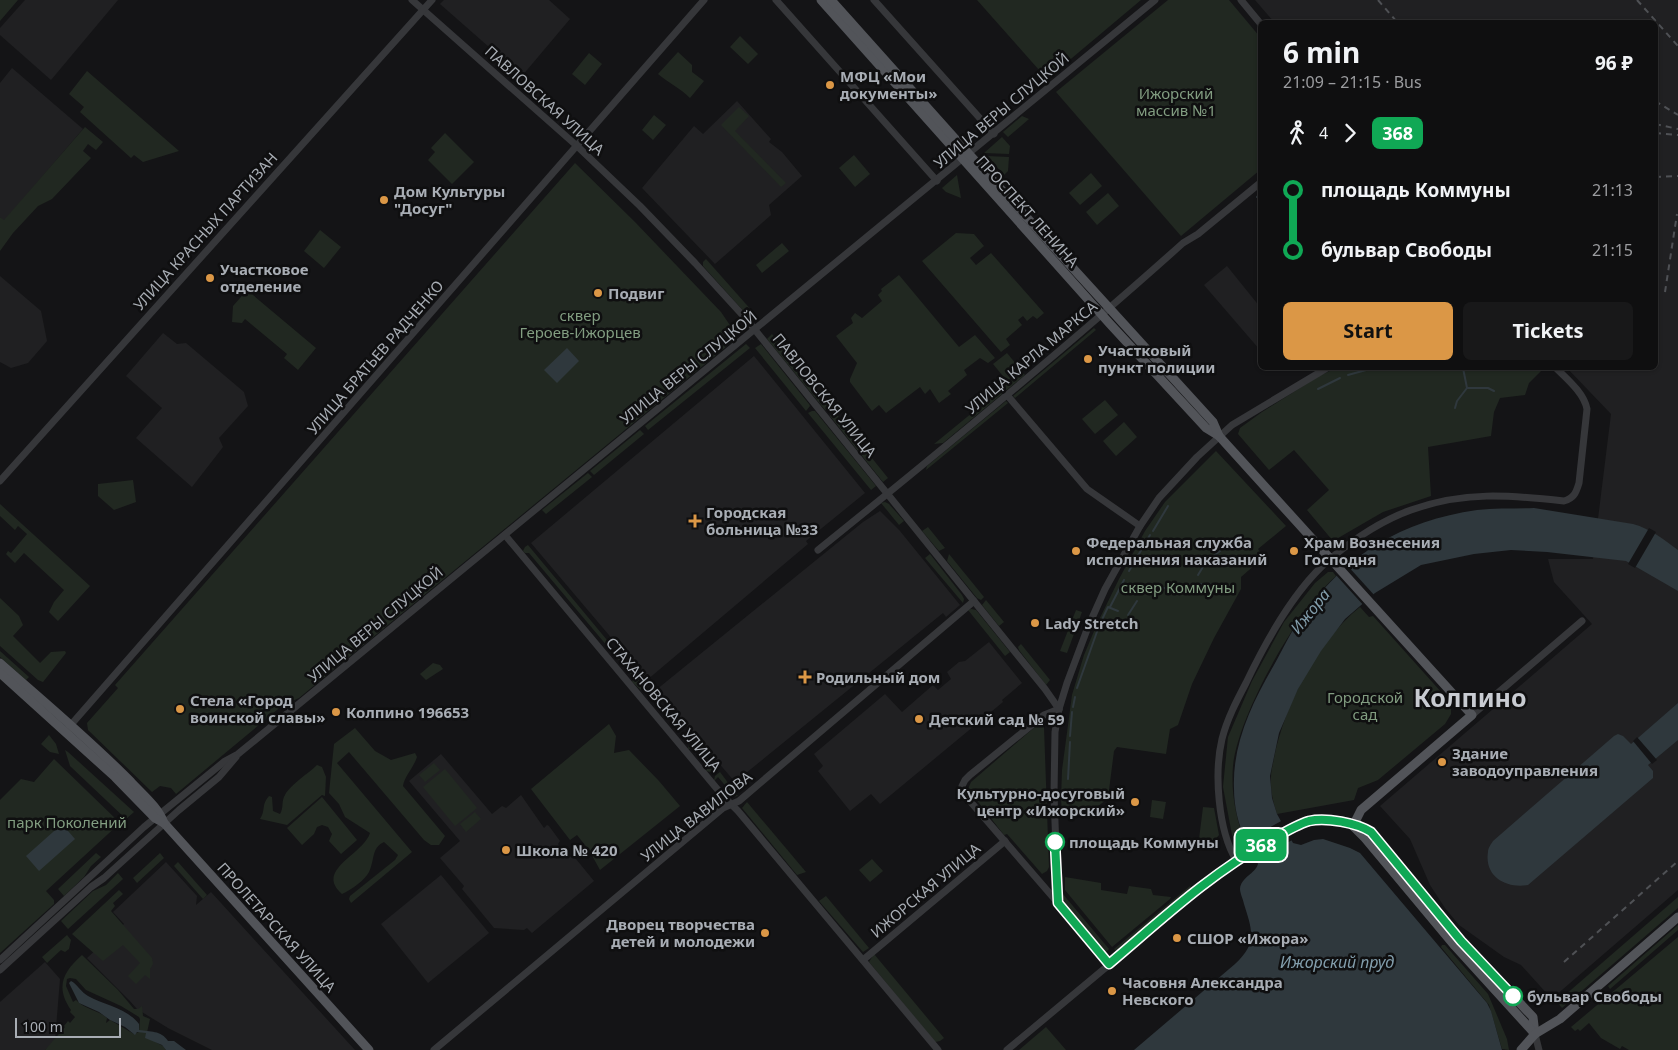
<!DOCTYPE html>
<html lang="en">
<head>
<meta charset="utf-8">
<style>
  body { margin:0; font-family:"Noto Sans",sans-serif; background:#181819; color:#f1f3f6; height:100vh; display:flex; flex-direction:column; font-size:19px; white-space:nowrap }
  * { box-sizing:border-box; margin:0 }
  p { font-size:16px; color:#9b9c9f }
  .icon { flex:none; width:28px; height:28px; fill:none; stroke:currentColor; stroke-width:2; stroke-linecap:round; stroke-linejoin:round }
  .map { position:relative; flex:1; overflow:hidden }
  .drawer { position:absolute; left:1258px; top:20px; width:400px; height:350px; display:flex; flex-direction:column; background:#0f0f10; border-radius:8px; box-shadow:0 1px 4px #0004,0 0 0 1px #2f2f30 }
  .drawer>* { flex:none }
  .badge { padding:0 10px; border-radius:8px; font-size:18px; line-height:32px }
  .scale { position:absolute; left:15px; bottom:12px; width:106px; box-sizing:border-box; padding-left:5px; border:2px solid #a8adb4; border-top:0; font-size:14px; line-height:18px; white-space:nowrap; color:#a8adb4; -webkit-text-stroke:4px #0f0f10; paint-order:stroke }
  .map>.badge { position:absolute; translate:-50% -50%; box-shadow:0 0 0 2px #fff }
  .legs { display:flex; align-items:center; gap:8px; height:55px; padding:0 25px; font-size:16px }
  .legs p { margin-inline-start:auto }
  .overview { display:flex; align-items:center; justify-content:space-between; height:85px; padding:0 25px }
  h1 { font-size:28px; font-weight:700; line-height:38px }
  .button { display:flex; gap:10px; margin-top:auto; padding:10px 25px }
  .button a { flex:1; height:58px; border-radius:8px; background:#db9746; color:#111; font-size:20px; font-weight:700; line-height:58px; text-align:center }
  .button a+a { background:#181819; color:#f1f3f6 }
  ul { padding:0 25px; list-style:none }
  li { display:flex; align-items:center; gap:18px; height:60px; font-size:19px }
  li i { display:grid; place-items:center; width:8px; height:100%; margin:0 6px; background:currentColor }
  li i::after { content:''; width:12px; height:12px; margin:-6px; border:4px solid; border-radius:50%; background:#0f0f10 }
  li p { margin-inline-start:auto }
  li:first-child i { background:linear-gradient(#0000 50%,currentColor 0) }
  li:last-child i { background:linear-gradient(currentColor 50%,#0000 0) }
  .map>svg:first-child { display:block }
</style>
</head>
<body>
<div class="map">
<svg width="1678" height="1050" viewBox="0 0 1678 1050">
  <rect width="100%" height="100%" fill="#141416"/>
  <g fill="#202022">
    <polygon points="25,0 118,0 51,80 0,35 0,28"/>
    <polygon points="444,0 549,0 570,19 522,76 440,4"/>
    <polygon points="1255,0 1678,0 1678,890 1555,996 1549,996 1521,965 1504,957 1459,925 1445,908 1430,885 1410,839 1380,806 1592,624 1554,582 1548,559 1593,559 1611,414 1567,368 1655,368 1655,22 1274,22"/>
    <polygon points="12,68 83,129 4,221 0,217 0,83"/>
    <polygon points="737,101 771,139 769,142 782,152 802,176 769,205 771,215 715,264 642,188 694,126 703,134"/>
    <polygon points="1227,266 1260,307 1260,350 1204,285"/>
    <polygon points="0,276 41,311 47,341 28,363 11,368 0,362"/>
    <polygon points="163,333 177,344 186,343 244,392 248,406 219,438 223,447 192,487 136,438 162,408 126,376"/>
    <polygon points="754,356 865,493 806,541 808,544 647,680 531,543"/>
    <polygon points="880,511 900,531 960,605 946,617 943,613 735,782 656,690 863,522"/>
    <polygon points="989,642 1022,683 1002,700 1003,702 880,804 871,794 850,811 818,771 823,766 814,754 885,694 902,712 933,685 938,690 951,679 947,672 959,662 965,661"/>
    <polygon points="441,754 492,814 502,806 506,808 521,795 544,828 547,825 549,826 560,841 558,844 568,856 576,859 594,881 532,933 527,928 524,930 494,928 462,889 464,886 440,858 460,841 409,781"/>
    <polygon points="166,862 197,896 196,905 211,892 355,1050 212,1050 168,1028 137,1009 129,1000 87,958 124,924 113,912"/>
    <polygon points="441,875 489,933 428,983 381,924"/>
    <polygon points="45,962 60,979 55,1040 45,1050 0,1050 0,1002"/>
  </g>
  <g fill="#212821" fill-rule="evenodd">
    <polygon points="0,0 18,0 0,21"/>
    <polygon points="977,0 1141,0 1047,79"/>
    <polygon points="1168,0 1229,0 1260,37 1260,170 1181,236 1056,92"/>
    <polygon points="740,36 758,54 748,64 730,47"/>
    <path d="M678,52l14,13v7l12,9 -14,17c-10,-10 -21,-15 -32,-24z"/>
    <polygon points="589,53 602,64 585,85 572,74"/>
    <polygon points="87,71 179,151 143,162 134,155 131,158 80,112 84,107 69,94"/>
    <polygon points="739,107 749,116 735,131 786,183 781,187 721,125"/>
    <polygon points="654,115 666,125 653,140 642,130"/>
    <polygon points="1022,116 1029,119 1008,137 1003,132"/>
    <polygon points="85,127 103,142 96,150 88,144 83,151 91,158 52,199 38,206 13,233 0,251 0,217 4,220"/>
    <polygon points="445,133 474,162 452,184 428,160 435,152 431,148"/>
    <polygon points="1002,137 1010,146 1009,154 984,153"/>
    <polygon points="854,155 870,174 855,187 839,168"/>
    <polygon points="987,156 1009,157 1008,171 1004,175"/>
    <polygon points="575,163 635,222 721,312 738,337 299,698 283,705 176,794 171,788 160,786 152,792 88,730 87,723 118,688 115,685"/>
    <polygon points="1091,173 1102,186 1080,205 1069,193"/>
    <polygon points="957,175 961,198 946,192 942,188"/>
    <polygon points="1108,193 1119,206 1097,225 1086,212"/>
    <polygon points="320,230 341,247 324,268 304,251"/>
    <polygon points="956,233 974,234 984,246 970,258 976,265 991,253 1044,313 1037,319 1033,316 1027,321 1023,316 1018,320 1022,325 1006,339 1010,345 1001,352 922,261"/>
    <polygon points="782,243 789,251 762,273 756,265"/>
    <polygon points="706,259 753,312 748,316 703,266 703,262"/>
    <polygon points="899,275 959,347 975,335 995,358 988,363 980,358 964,370 967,375 948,391 951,394 939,403 930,389 925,394 920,387 886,413 879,405 872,411 850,382 850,379 857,363 836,336 853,323 851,318 855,313 862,318 882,301 878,295 882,291 881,289"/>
    <polygon points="247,290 316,348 298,370 284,358 287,354 245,319 242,323 232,322 233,306"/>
    <polygon points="1094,328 1096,330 1015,398 1013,396"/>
    <polygon points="772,334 831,407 825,410 767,339"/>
    <polygon points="746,344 750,348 648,430 645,426"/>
    <polygon points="761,344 809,404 810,406 806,411 755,348"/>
    <polygon points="1007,353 1021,370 1007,381 993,364"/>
    <polygon points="1336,368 1544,368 1529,383 1525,395 1500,398 1494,412 1491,436 1428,447 1431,496 1383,512 1333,541 1307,510 1329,490 1294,450 1269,470 1238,434 1240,428 1262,412 1319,376"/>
    <polygon points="1022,372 1025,375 943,443 934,444"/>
    <polygon points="1105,400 1118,415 1095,434 1082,419"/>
    <polygon points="1006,401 1008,403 926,470 927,466"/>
    <polygon points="812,411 815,411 876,486 871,490 808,413"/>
    <polygon points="834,411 888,478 883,482 830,416"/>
    <polygon points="1124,422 1137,437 1116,456 1103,441"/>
    <polygon points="640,430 644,434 594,475 590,471"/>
    <path d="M1216,451l70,75 -28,23 6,8 -23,20v12l-27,49 -22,46 -14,41 -8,4 -4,25 -49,-7 -3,4 -6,47c-20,17 -21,15 -46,14l-1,-13 1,-29 10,-75 12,-40 13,-31 22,-45 26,-48 20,-29z"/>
    <polygon points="588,473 592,477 546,514 542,510"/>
    <polygon points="133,480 136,502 114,510 98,496 98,484"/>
    <polygon points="885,502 889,504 904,521 899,525 881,503"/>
    <polygon points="0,504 90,586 58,621 49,612 54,602 64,590 24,553 15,563 6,554 8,551 11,553 27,534 18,526 15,530 0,516"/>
    <polygon points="928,527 945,548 939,551 922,531"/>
    <polygon points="528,545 646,687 641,690 632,682 634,678 529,553 525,553 523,551 525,547"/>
    <polygon points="930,554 962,595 964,599 963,603 925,558"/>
    <polygon points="949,554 984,597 981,600 977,598 947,561"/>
    <path d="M1328,572h5l3,4c-38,33 -98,139 -103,190 -2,25 2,51 12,75l-6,3 -7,-9 -9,-48 5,-50 24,-56 32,-59 31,-39z"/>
    <polygon points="0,598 19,616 23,625 13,636 40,663 51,652 65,651 66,653 43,682 38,680 0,646"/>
    <polygon points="986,600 1004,622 999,626 982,605"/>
    <path d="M1360,607l9,10 4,-1 78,87v11l-6,10 -67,56 -20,8 -4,12 -77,14c-4,-12 -7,-24 -6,-37 0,-6 2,-13 3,-19 11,-54 43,-116 86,-151z"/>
    <polygon points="971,609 976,610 1010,652 1005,656 968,610"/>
    <polygon points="1076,610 1082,612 1067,653 1060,651"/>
    <polygon points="1021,644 1050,680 1046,685 1019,650 1018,647"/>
    <polygon points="0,651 29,677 26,680 0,657"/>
    <polygon points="433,663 440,665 443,669 426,680 420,674"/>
    <polygon points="609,724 616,736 614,753 629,750 659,781 680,806 600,870 589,850 577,835 570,840 531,789"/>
    <polygon points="1040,725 1044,727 1049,867 1047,871 1042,874 1007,834 1004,835 968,789 971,782 1036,726"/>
    <path d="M355,728l20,23 16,9 24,-7 2,4c-3,10 -13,20 -14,29l42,50 -6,9h-8l-7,-5 -75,-88 -12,11 75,89 -61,51 -2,-4 1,-3 45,-36 3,-5 -14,-13c-13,6 -9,18 -15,30 -4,8 -18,18 -27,22 -28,-24 21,-39 28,-61l-25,-16 -6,-13 -10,-11 5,-49z"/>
    <polygon points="49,735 56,744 59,754 50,752 41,744"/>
    <polygon points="693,741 716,767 711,772 706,771 708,767 693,748 688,749 689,745"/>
    <polygon points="65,750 68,752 134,812 126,819 70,766"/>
    <polygon points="54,759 120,823 46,891 54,900 54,904 0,953 0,800 21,779 34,782"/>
    <polygon points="434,763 440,770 425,782 419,775"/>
    <path d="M317,765l5,2 4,10 -1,19 -3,-1 -35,30 -27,-6c6,-9 1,-14 9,-23l3,1 1,14 7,3c4,-6 1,-13 5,-19 5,-10 24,-22 32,-30z"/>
    <polygon points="445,769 477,808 455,826 423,787"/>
    <path d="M720,772l18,24c-5,1 -10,1 -14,-4l4,-3 -10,-12 -4,4 1,-5z"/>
    <polygon points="322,797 357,840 341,854 329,841 332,834 328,827 322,825 317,827 314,834 302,845 287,828"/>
    <polygon points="1152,800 1166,802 1163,819 1150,817"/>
    <polygon points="747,802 806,872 797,875 742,808"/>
    <polygon points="1203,807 1214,808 1219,835 1214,841 1199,839"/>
    <polygon points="475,812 481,819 466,832 460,824"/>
    <polygon points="96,853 101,857 91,866 84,877 64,896 58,889"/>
    <polygon points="160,853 164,858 137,883 133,878"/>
    <polygon points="872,859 883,871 870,882 859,870"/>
    <polygon points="178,862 207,895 203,899 174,866"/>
    <polygon points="118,873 123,879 68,929 61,921 93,891 106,885"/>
    <polygon points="1065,877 1101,883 1101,890 1127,894 1129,886 1151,889 1153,895 1171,897 1170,899 1112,947 1065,890"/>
    <polygon points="1190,886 1192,888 1116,951 1114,949"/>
    <polygon points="119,890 123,894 113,903 115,906 111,911 152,958 153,964 150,969 150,979 145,975 136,984 128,976 140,963 123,945 103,961 72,934"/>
    <polygon points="1062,893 1109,949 1106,952 1068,908 1064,901"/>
    <polygon points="826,896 869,948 863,952 819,901"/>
    <polygon points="1678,897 1678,908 1562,1008 1557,1002"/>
    <polygon points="1678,925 1678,930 1610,989 1608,986"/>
    <polygon points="67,935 71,940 69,949 65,952 61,950 47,963 42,957"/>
    <polygon points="1678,937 1678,1050 1629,1050 1622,1046 1620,1049 1601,1038 1589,1023 1580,1031 1578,1029 1575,1031 1571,1027"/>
    <polygon points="1442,945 1445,945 1488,994 1507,1039 1509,1050 1502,1049 1489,1005 1441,947"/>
    <polygon points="874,954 944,1038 940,1041 935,1042 869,962"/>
    <path d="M82,955l36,35 16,19h4l4,-3 1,10 7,3 -4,18 17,9 3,4h-121l20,-23 -1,-1 4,-5 2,2 5,-6 -5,-5 1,-2c-16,-23 -8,-38 11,-55zM70,978l6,1 10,11 35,16 18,11 1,2 -1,13 -5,2 -24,-14 -4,3 1,-5c-9,-8 -23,-9 -31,-18l-3,2 -7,-16 1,-7z"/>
    <polygon points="1046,1027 1066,1050 1019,1050"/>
  </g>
  <g fill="#2f383d">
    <polygon points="567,348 579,361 557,383 544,370"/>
    <path d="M1534,508l99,16c18,5 30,15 45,26v41l-52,-30 -79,-9 -36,-2 -37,4 -53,11 -46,28 -30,26 -24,32 -23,38 -19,44 -9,43 2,22 5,16 16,29 8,2 13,-5 9,-1 27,9 10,5 127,150 4,8 11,39h-368l101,-86c23,-21 17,-34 9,-60 -1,-5 -4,-11 -4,-15 1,-12 15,-15 18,-25 -3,-8 -9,-16 -12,-24 -8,-15 -12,-34 -12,-51 -2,-45 18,-86 40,-124 9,-16 17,-34 28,-49 45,-62 99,-95 175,-106 19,-2 38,-1 57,-2z"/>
    <path d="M1678,703v37l-30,25 5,6v7l-125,107c-21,4 -44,-8 -40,-33 0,-4 3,-8 5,-11l121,-105 4,-2 5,2 8,8z"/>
    <polygon points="62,824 75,839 39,871 26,856"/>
    <path d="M71,981c6,3 10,11 17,15 16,9 39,12 51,28v6c11,2 22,0 29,11h6l12,9h-20l-4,-5 -17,-7 1,-5 -9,-1 -2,3 -10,-8 -15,-7 -11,-8 -20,-9 -10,-20z"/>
  </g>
  <g fill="#141416">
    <polygon points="1649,528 1656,532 1635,568 1628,564"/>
    <polygon points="1346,564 1375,596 1365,607 1335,574"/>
    <polygon points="1637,737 1657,760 1652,764 1633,741"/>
    <polygon points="1283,820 1294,839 1254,861 1244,842"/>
  </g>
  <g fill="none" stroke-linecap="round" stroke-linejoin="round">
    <g stroke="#2f383d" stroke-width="2">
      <polyline points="1257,197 1260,194"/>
      <polyline points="1373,368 1375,368"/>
      <polyline points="1348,375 1366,370"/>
      <polyline points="1467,388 1488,388 1494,391"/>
      <polyline points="1318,389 1340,378"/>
      <polyline points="1455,408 1457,401 1467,388 1463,368"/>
      <polyline points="1153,531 1168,506"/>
      <polyline points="1129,571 1150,535"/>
      <polyline points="1198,575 1206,562 1220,551"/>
      <polyline points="1196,584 1220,585"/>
      <polyline points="1143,593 1169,587 1190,585"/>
      <polyline points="1110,607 1124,580"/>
      <polyline points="1128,615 1137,601"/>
      <polyline points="1077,688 1099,626 1108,607 1118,611"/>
      <polyline points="1073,707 1075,697"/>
      <polyline points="1070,736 1072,712"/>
      <polyline points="1068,779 1070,742"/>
    </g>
    <g stroke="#36373a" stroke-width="7">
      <polyline points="412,0 577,146 640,206 695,263 747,320 1045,689 1059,709"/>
      <polyline points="776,0 937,181"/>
      <polyline points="874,0 994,134"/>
      <polyline points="1241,0 1260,23"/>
      <polyline points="1007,395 1087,489 1140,526"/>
      <polyline points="0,481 432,0"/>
      <polyline points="505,535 723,796 738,811 938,1050"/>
      <path d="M818,550c124,-100 247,-201 365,-307l15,-9 62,-51"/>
      <polyline points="1472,715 1582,621"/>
      <polyline points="69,727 704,0"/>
      <path d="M1236,860c-18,-30 -22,-87 -14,-121 5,-20 15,-39 24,-56 20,-42 48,-94 84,-124 24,-20 53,-39 81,-49 53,-19 98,-15 153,-9 10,-3 12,-8 15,-18l8,-74c-3,-16 -20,-30 -31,-41"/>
      <polyline points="1058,903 969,800 964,793 962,786 965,780 970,775 1044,715 1059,709"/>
      <polyline points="0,960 144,827 225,761 238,754 1155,0"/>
      <polyline points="863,960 1005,841"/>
      <polyline points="1109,964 1058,903 1054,795 1055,732 1059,709 1067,683 1088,627 1105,589 1140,526 1159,498 1197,457 1232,425 1327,368"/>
      <polyline points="0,970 91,887 104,878 179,810 219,777 236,757"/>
      <polyline points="1535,1034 1539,1050"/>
      <polyline points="434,1050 723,808 739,801 974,601"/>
      <polyline points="1007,1050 1213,878 1245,854 1302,824 1324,820 1334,820 1353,826"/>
    </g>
    <g stroke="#525459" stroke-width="9">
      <polyline points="821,0 1110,324 1206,428 1219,436 1472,715 1361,810 1353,826"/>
      <polyline points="831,0 958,142 1213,422 1219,436"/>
      <path d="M0,663c44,39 90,77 131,119 12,13 27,25 33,41l205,227"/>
      <polyline points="0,673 115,777 155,818 164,823"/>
      <polyline points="1353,826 1364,828 1371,832 1461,941 1533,1017 1535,1034"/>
      <polyline points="1353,826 1365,838 1455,946 1535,1034"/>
      <polyline points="1521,1050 1535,1034 1560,1019 1678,917"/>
    </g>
    <g stroke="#4f5155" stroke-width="2" stroke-dasharray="6 5" stroke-linecap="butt">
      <polyline points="1378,0 1397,22"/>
      <polyline points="1637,0 1678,46"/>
      <polyline points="1655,101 1678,115"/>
      <polyline points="1655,124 1678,129"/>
      <polyline points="1655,133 1678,135"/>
      <polyline points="1655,177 1678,176"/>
      <polyline points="1665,292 1677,214"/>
      <polyline points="1564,962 1678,861"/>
    </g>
  </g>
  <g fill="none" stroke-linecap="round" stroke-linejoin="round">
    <g stroke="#fff" stroke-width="11">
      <path id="line-1" d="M1055,842l3,61 51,61c52,-44 102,-91 162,-124 12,-7 25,-15 38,-19 17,-4 48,2 62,11l90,109 52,55"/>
    </g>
    <use href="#line-1" stroke="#10a855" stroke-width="8"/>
  </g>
  <g fill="#db9746" stroke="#0f0f10" stroke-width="2">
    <circle cx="830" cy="85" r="5"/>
    <circle cx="384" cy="200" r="5"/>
    <circle cx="210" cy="278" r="5"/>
    <circle cx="598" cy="293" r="5"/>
    <circle cx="1088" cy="359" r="5"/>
    <path d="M692.5 513.5h5v5h5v5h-5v5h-5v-5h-5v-5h5z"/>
    <circle cx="1076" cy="551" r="5"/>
    <circle cx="1294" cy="551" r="5"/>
    <circle cx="1035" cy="623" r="5"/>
    <path d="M802.5 669.5h5v5h5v5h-5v5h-5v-5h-5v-5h5z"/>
    <circle cx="180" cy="709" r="5"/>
    <circle cx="336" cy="712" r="5"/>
    <circle cx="919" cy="719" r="5"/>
    <circle cx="1442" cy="762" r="5"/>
    <circle cx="1135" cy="802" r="5"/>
    <circle cx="506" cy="850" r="5"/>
    <circle cx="765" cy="933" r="5"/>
    <circle cx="1177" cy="938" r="5"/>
    <circle cx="1112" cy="991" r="5"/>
  </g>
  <g fill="#fff" stroke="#10a855" stroke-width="2.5">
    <circle cx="1055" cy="842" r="9"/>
    <circle cx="1513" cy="996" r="9"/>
  </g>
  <g text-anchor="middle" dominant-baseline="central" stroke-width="5" stroke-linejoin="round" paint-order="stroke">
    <g font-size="15" font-weight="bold" fill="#a8adb4" stroke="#0f0f10" text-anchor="start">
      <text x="840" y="76">МФЦ «Мои<tspan x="840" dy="17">документы»</tspan></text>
      <text x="394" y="191">Дом Культуры<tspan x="394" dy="17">"Досуг"</tspan></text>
      <text x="220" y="269">Участковое<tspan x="220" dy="17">отделение</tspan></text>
      <text x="608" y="293">Подвиг</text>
      <text x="1098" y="350">Участковый<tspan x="1098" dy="17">пункт полиции</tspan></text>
      <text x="706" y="512">Городская<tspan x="706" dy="17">больница №33</tspan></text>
      <text x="1086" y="542">Федеральная служба<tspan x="1086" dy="17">исполнения наказаний</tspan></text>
      <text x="1304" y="542">Храм Вознесения<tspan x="1304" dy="17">Господня</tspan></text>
      <text x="1045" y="623">Lady Stretch</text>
      <text x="816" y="677">Родильный дом</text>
      <text x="190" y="700">Стела «Город<tspan x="190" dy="17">воинской славы»</tspan></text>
      <text x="346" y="712">Колпино 196653</text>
      <text x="929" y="719">Детский сад № 59</text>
      <text x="1452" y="753">Здание<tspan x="1452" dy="17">заводоуправления</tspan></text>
      <text x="1125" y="793" text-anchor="end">Культурно-досуговый<tspan x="1125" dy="17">центр «Ижорский»</tspan></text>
      <text x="516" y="850">Школа № 420</text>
      <text x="755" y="924" text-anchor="end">Дворец творчества<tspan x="755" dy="17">детей и молодежи</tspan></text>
      <text x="1187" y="938">СШОР «Ижора»</text>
      <text x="1122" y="982">Часовня Александра<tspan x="1122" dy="17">Невского</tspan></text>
    </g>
    <g font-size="15" fill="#829d81" stroke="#0f0f10">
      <text x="1176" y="93">Ижорский<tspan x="1176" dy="17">массив №1</tspan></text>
      <text x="580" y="315">сквер<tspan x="580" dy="17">Героев-Ижорцев</tspan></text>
      <text x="1178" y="587">сквер Коммуны</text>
      <text x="1365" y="697">Городской<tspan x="1365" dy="17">сад</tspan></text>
      <text x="67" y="822">парк Поколений</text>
    </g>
    <g font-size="15" fill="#a8adb4" stroke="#0f0f10">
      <text transform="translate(545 100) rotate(42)">ПАВЛОВСКАЯ УЛИЦА</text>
      <text transform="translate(1001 110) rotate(-40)">УЛИЦА ВЕРЫ СЛУЦКОЙ</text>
      <text transform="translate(1028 211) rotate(48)">ПРОСПЕКТ ЛЕНИНА</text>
      <text transform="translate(205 231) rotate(-48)">УЛИЦА КРАСНЫХ ПАРТИЗАН</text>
      <text transform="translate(375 357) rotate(-49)">УЛИЦА БРАТЬЕВ РАДЧЕНКО</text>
      <text transform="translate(1031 357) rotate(-40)">УЛИЦА КАРЛА МАРКСА</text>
      <text transform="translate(688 367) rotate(-39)">УЛИЦА ВЕРЫ СЛУЦКОЙ</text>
      <text transform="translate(825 395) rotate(51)">ПАВЛОВСКАЯ УЛИЦА</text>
      <text transform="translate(375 624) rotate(-40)">УЛИЦА ВЕРЫ СЛУЦКОЙ</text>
      <text transform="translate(664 704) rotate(50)">СТАХАНОВСКАЯ УЛИЦА</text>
      <text transform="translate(696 816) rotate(-38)">УЛИЦА ВАВИЛОВА</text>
      <text transform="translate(925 890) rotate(-40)">ИЖОРСКАЯ УЛИЦА</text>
      <text transform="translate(277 927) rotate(48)">ПРОЛЕТАРСКАЯ УЛИЦА</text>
    </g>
    <g font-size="15" font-weight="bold" fill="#a8adb4" stroke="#0f0f10" text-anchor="start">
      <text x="1069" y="842">площадь Коммуны</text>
      <text x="1527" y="996">бульвар Свободы</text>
    </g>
    <g font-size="16" font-style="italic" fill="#829dab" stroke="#0f0f10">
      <text transform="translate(1310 611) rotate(-51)">Ижора</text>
      <text x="1337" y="962">Ижорский пруд</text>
    </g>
    <g font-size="25" font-weight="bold" fill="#c8cbd1" stroke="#0f0f10">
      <text x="1470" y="697">Колпино</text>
    </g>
  </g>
</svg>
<div class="scale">100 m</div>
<b class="badge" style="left:1261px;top:845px;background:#10a855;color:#fff">368</b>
<section class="drawer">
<div class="overview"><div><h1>6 min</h1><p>21:09 – 21:15 · Bus</p></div><b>96 ₽</b></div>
<div class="legs"><svg class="icon" aria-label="walk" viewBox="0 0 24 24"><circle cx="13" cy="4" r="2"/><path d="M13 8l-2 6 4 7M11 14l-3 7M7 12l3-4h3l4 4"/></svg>4<svg class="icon" aria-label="forward" viewBox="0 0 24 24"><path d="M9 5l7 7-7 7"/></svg><b class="badge" style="background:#10a855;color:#fff">368</b></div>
<ul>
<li><i style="color:#10a855"></i><b>площадь Коммуны</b><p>21:13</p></li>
<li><i style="color:#10a855"></i><b>бульвар Свободы</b><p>21:15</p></li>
</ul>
<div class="button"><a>Start</a><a>Tickets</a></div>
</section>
</div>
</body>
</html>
